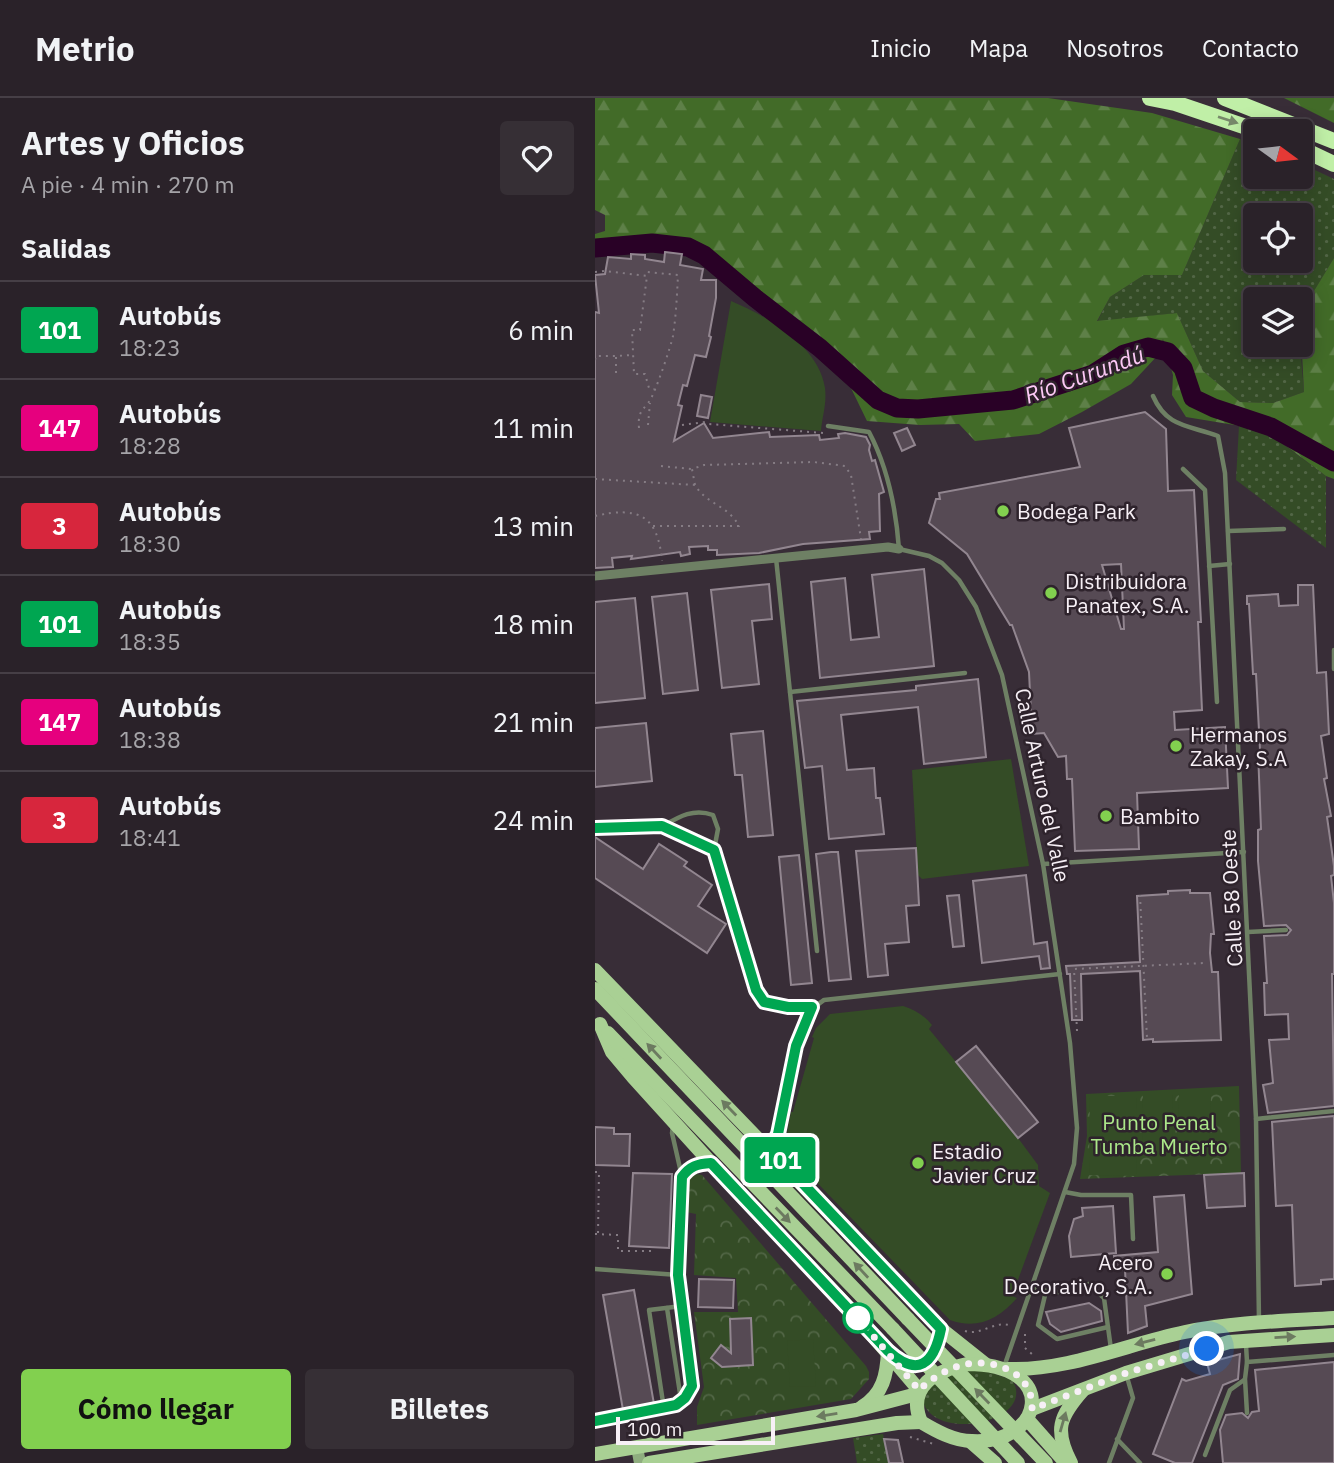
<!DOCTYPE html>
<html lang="es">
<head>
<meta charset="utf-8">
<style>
  body { margin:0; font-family:"IBM Plex Sans",sans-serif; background:#362f35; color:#f1f3f6; height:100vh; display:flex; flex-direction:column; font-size:26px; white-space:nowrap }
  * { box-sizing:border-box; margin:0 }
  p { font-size:23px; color:#a5a4a8 }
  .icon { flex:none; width:38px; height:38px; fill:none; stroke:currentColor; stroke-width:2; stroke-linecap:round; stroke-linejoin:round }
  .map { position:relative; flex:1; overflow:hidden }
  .panel { display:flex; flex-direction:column; background:#2a2229; width:595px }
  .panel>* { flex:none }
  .badge { padding:0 14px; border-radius:5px; font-size:24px; line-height:46px }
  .needle { width:46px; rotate:105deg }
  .tools { position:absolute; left:648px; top:21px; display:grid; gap:14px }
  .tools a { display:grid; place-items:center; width:70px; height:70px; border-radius:7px; background:#2a2229; box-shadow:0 4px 18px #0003,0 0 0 2px #463f46; font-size:35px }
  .scale { position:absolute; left:21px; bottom:18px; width:159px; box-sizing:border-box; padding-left:7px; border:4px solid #f7f0f6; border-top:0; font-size:19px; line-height:24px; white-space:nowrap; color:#f7f0f6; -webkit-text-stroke:5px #2e232c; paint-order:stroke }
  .you { position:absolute; width:35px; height:35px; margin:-18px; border:5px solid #fff; border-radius:50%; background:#1a73e8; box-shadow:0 0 0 10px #1a73e833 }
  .map>.badge { position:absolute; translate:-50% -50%; box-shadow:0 0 0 4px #fff }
  h2 { padding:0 21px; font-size:26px; line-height:63px }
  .round { display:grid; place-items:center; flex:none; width:74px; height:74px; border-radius:7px; background:#362f35 }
  .summary { display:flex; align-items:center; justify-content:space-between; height:119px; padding:0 21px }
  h1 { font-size:33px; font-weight:800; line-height:52px }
  .button { display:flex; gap:14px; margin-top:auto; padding:14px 21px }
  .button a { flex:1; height:80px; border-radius:7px; background:#82d04f; color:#111; font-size:28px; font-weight:800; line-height:80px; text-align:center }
  .button a+a { background:#362f35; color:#f1f3f6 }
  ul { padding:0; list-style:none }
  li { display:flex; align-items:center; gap:21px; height:98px; padding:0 21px; border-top:2px solid #463f46 }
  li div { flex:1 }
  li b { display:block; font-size:26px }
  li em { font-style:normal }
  li .badge { min-width:77px; font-weight:700; text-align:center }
  header { display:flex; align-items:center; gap:42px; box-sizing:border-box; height:98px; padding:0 35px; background:#2a2229; border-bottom:2px solid #463f46 }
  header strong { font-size:33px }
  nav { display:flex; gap:38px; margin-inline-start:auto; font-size:24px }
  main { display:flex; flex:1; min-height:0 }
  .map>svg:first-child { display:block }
</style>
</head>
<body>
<header>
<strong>Metrio</strong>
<nav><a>Inicio</a><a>Mapa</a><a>Nosotros</a><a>Contacto</a></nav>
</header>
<main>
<section class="panel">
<div class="summary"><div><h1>Artes y Oficios</h1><p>A pie · 4 min · 270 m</p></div><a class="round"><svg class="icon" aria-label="heart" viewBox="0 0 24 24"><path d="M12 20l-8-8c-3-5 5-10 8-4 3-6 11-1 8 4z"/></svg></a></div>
<h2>Salidas</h2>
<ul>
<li><span class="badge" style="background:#00a651;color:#fff">101</span><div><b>Autobús</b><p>18:23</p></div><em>6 min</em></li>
<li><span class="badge" style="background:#e6007e;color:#fff">147</span><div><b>Autobús</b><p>18:28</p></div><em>11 min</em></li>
<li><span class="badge" style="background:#d7263d;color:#fff">3</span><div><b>Autobús</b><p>18:30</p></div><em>13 min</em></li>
<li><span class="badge" style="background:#00a651;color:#fff">101</span><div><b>Autobús</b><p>18:35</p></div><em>18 min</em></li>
<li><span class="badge" style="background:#e6007e;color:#fff">147</span><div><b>Autobús</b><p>18:38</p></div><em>21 min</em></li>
<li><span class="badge" style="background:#d7263d;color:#fff">3</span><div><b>Autobús</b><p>18:41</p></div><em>24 min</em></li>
</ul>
<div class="button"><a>Cómo llegar</a><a>Billetes</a></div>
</section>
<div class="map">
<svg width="739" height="1365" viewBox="0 0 739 1365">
  <defs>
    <pattern id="grass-dots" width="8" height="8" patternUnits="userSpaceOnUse" patternTransform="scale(1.75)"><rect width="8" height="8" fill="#344c26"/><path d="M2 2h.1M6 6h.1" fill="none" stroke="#526646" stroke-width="1.8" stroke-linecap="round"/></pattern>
    <pattern id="forest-firs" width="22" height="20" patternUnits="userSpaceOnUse" patternTransform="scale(1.75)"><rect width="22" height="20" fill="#426b28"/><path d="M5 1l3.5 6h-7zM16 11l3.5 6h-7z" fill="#5e8048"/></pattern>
    <pattern id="park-crowns" width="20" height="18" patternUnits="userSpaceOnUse" patternTransform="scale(1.75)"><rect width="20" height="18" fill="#344c26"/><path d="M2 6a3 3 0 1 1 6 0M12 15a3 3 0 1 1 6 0" fill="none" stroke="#526646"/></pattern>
  </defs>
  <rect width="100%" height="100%" fill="#382d37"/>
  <g fill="url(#grass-dots)" fill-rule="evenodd">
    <path d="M645,41l15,6v32h45v-14l34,16v79l-34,56v-15h-45v46h45l4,47 -31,11 -33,-1 -37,-31 -26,-58 -80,9 13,-25 34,-22h38zM660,117h45v46h-45z"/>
    <polygon points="644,328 669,332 731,378 731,450 641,382"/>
    <path d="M383,1270l34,12c26,40 -75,64 -89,22l9,-22z"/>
    <polygon points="288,1336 294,1365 262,1365 258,1340"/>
  </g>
  <g fill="url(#forest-firs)">
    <polygon points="0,0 453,0 557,15 645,41 587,177 549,177 515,199 502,223 582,215 608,273 645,304 678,305 709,294 705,216 739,160 739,381 731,378 670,332 591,319 577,297 578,277 568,241 563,257 536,286 487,314 444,336 380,343 364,326 325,327 272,323 255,288 217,251 92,153 37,151 0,155 0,136 10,133 10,117 0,112"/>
    <polygon points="689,0 739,0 739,25"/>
  </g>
  <g fill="url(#park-crowns)">
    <polygon points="644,988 646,1075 485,1081 492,1038 491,996"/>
    <polygon points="101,1076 107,1077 271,1268 274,1274 274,1281 256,1301 102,1327 102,1309 109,1289 99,1214 143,1214 141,1180 99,1177 101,1116 91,1114 94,1079"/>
  </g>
  <g fill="#344c26">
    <path d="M136,203c36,15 88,45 94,87 2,16 -3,29 -4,43l-111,-9z"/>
    <polygon points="416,661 434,768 327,781 323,777 317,672"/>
    <path d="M308,908c12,4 21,9 29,19l-3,4 27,33 20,-16 62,76 -20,16 20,27 1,21 11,7 -38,103 5,2c-18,21 -40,32 -67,22l-154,-159 -10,-22 5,-27h2l21,-74 -2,-1 4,-9 14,-14z"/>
    <polygon points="548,995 578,995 577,1059 547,1059"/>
    <polygon points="584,996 616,996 614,1060 582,1059"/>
    <polygon points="495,998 542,998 541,1078 494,1077"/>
    <polygon points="218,1241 221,1288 195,1289 192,1243"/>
  </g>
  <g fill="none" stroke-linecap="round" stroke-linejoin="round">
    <polyline stroke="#290126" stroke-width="19" points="0,150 57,145 93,149 109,157 160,200 225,250 283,302 302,310 323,311 418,302 498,276 529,256 553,249 573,254 588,270 598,300 619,310 676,329 739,364"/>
  </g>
  <g fill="#564a54" stroke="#928690" stroke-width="2" fill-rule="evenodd">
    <polygon points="70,154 87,156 85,167 108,171 106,182 121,182 121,200 114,238 116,239 111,259 100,257 92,288 88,287 83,307 87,308 79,343 109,325 118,340 174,334 175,339 224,337 225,342 244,340 243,336 250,335 271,339 275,347 274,352 277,363 280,362 289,394 284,396 285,433 274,434 275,441 208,446 164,455 122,457 122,452 113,452 113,448 94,449 95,456 86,458 85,454 36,461 37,458 17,460 18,469 0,470 0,214 4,215 0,177 10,176 13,159 36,161 36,156 50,157 50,161 69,164"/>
    <polygon points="106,297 117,299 113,320 102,318"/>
    <path d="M550,314l21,17 2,62 26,-1 7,132h-3l4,88 -28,2 1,18 50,-3 3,61 -91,5 2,56 -64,2 -3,-72h-5l-1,-23 -8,1 -14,-24 -12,1 -3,-62 -17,-47h-2l-43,-71 -38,-31 7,-24h4l-1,-6 141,-26 -11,-39zM526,466l3,65h-3l-19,-64z"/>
    <polygon points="312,330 320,347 307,353 299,335"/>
    <polygon points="329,471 339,568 225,580 216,484 250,480 256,542 284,539 277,477"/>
    <polygon points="174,486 177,521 157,523 164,586 127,590 116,492"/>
    <polygon points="703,487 718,487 722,575 731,574 734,636 726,638 732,680 729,681 736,718 732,719 739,768 739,777 736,778 739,805 739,876 737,876 739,1008 673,1015 668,987 678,985 674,942 694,941 693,916 670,917 669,885 672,885 669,838 692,837 696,832 691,827 669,828 663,763 663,732 666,731 663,653 665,652 661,576 658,576 654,506 652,506 652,498 683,496 684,508 703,507"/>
    <polygon points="92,495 103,592 68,596 57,499"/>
    <polygon points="40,500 50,600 0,605 0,504"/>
    <polygon points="383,581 391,659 329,666 323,609 246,617 252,672 279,670 281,700 285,700 289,736 234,741 227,668 210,670 202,603 321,592 321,588"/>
    <polygon points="51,625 57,683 0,689 0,630"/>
    <polygon points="168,633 178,737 153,739 147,677 140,677 136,636"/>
    <polygon points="0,739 48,771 64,746 92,764 89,768 117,787 103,808 131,826 112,855 0,780"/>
    <polygon points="321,750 324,807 311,808 314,844 290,846 293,877 273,879 261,753"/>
    <polygon points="236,754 243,754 256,881 234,883 221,756"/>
    <polygon points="204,757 217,885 196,887 184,759"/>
    <polygon points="431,777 439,846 452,844 455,870 446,871 444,858 387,865 378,783"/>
    <polygon points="595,792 595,795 615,795 619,836 616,836 615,855 617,874 623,874 626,942 558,944 558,941 548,942 545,873 486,876 487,922 477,922 475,876 472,876 471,868 545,864 542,798 573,796 573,793"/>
    <polygon points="364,797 369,848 358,849 352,798"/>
    <polygon points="381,948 443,1024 423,1040 361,964"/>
    <polygon points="739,1018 739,1181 726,1182 726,1186 700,1188 697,1107 681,1108 677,1024"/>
    <polygon points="0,1029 19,1030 19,1036 35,1036 34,1068 0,1067"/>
    <polygon points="38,1075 77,1076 74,1150 34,1148"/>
    <polygon points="649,1075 650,1108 612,1110 609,1077"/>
    <polygon points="589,1097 597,1196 550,1208 552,1228 533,1235 530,1171 521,1172 519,1158 563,1154 559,1099"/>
    <polygon points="518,1108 521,1155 476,1159 474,1138 479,1121 488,1118 487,1110"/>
    <polygon points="104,1181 139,1182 138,1210 103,1209"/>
    <polygon points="39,1192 59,1306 28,1312 8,1197"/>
    <polygon points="494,1205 506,1213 507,1223 466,1234 455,1226 451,1214"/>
    <polygon points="156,1220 158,1267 127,1269 116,1260 126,1247 136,1255 135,1221"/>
    <polygon points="645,1256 643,1281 628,1287 597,1365 580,1365 558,1356 587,1281 591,1283 615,1276 612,1265"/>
    <polygon points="739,1264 739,1365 628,1365 625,1332 631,1317 647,1315 653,1320 657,1314 664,1313 660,1272"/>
    <polygon points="289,1341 303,1342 308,1365 294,1365"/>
  </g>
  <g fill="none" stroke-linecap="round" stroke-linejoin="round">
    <g stroke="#857c84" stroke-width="2" stroke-dasharray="2 5" stroke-linecap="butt">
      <polyline points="0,174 10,173 52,178 45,232 37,232 39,276 50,276 54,290 59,291"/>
      <polyline points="0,262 1,258 20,258"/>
      <polyline points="21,275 21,258 37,257"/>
      <polyline points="53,327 55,305"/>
      <polyline points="87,327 110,324 114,326 228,335"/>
      <path d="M44,330c-2,-21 8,-18 14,-34 6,-13 17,-45 20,-58 3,-20 4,-41 5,-61l-31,-3v4"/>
      <polyline points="66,368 96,371"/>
      <path d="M0,381l100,6c12,20 33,20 44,41h-86"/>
      <polyline points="100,387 97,371 109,367 219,364 250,368 256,377 266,441"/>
      <path d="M0,418c43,-10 63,-1 67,45"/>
      <polyline points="545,797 552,940"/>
      <polyline points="482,933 479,871 610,865"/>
      <polyline points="0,1074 4,1074 3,1135"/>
      <polyline points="0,1136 23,1137 23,1153 57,1153"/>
      <path d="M370,1233c15,5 29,-10 44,-6"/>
      <polyline points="430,1236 430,1250 438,1257"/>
      <polyline points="315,1339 339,1346"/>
    </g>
    <g stroke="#6e8064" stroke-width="4.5">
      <path d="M558,298c14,32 36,29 65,40l7,37 31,646 3,202"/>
      <path d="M233,328l41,6c19,36 27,77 30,117l30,7 13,7 17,17 17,27 26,68 41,189 27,179 7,85 -3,36 -70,203"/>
      <polyline points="588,371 610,392 622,604"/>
      <polyline points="633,433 689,431"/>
      <polyline points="181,460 222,853"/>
      <polyline points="614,468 635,466"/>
      <polyline points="739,552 739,571"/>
      <polyline points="195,594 370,575"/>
      <path d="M68,728c17,-10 31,-18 50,-11l5,14 -4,21"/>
      <polyline points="0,730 67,728 119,752 161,892 169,904 193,909 217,909"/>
      <polyline points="448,766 649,754"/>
      <polyline points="653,834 691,832"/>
      <polyline points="661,1021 739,1013"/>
      <path d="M175,1051c22,-42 13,-123 54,-149l236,-26"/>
      <polyline points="87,1078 101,1066 112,1065"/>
      <polyline points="470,1094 486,1097 536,1097 538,1141"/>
      <polyline points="0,1171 83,1177"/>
      <polyline points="437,1189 459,1195 494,1186 509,1200 516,1251"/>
      <polyline points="451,1193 443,1227 462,1241 513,1229"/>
      <polyline points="72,1210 86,1302"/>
      <polyline points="651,1247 652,1264"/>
      <polyline points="69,1311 54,1212 87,1208"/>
      <polyline points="652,1315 650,1281 652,1264 739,1257"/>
      <polyline points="0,1323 81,1307 90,1300 97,1288 83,1177 87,1079 77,1035 78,1028"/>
      <polyline points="522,1341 545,1365"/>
      <polyline points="610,1357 635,1292 649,1282"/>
      <polyline points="514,1365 538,1300 532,1279"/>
    </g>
    <polyline stroke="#6e8064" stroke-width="9" points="0,478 293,449 304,451"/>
    <polyline stroke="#8fad7f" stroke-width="12" points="42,1349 45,1365"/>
    <g stroke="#a9d094" stroke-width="14">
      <polyline points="0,872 346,1231 390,1266"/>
      <polyline points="0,891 313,1221"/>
      <polyline points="5,926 17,954 38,979 116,1065 255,1211 324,1292"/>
      <polyline points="13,935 298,1231"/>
      <path d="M302,1261c21,14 38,2 42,-21"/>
      <path d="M372,1266c95,0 76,81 5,77 -18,0 -36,-10 -51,-19 -15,-36 15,-51 46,-58z"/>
      <path d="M413,1271c60,2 119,-25 177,-37 49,-10 99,-11 149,-14"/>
      <path d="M267,1309c21,-13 25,-32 26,-56"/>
      <polyline points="437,1311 531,1275 634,1244 739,1237"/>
      <polyline points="432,1321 470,1364"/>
      <polyline points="376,1344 400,1365"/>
      <polyline points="0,1356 261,1312 322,1296"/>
      <polyline points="54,1365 302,1325 326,1324"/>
      <path d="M476,1365c-17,-33 -12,-46 12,-73"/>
    </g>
    <g stroke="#c0efa7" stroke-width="16">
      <polyline points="555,0 580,5 663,33"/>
      <polyline points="630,0 739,43"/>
      <polyline points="705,50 739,66"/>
    </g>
    <g stroke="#a9d094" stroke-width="14">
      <polyline points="313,1221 451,1365"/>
      <polyline points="298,1231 423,1365"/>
    </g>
  </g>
  <defs><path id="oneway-solid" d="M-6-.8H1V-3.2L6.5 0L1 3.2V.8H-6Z" transform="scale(1.75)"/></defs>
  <use fill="#77896a" href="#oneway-solid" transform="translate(633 22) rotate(18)"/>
  <g fill="#6c7a60">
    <use href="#oneway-solid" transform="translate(59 953) rotate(-133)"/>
    <use href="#oneway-solid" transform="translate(134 1010) rotate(-134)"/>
    <use href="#oneway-solid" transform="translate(188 1117) rotate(46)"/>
    <use href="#oneway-solid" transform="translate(266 1172) rotate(-133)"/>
    <use href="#oneway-solid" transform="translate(690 1239) rotate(-3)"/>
    <use href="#oneway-solid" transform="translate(550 1244) rotate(166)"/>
    <use href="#oneway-solid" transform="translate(387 1298) rotate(-134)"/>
    <use href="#oneway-solid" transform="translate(232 1317) rotate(171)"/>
    <use href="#oneway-solid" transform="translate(468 1324) rotate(-74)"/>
  </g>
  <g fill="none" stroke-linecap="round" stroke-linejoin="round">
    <g stroke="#fff" stroke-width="16">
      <path id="line" d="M0,730l67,-2 52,24 42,140 8,12 24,5h24l-16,39 -18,88 -8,15 171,180c-7,35 -23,49 -53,22l-177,-188c-14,1 -21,3 -29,14l-4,98 14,111 -7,12 -9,7 -81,16"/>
    </g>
    <use href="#line" stroke="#00a651" stroke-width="10"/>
    <path stroke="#f7f0f6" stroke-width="7" stroke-dasharray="0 12.6" d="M263,1220l61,72c11,-10 23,-18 37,-23 32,-12 78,3 76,42l94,-36 81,-24"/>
  </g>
  <g fill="#82d04f" stroke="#2e232c" stroke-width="2.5">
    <circle cx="408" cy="413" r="7"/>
    <circle cx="456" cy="495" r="7"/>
    <circle cx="581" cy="648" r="7"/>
    <circle cx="511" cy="718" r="7"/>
    <circle cx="323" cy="1065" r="7"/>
    <circle cx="572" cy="1176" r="7"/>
  </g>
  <circle fill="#fff" stroke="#00a651" stroke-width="3.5" cx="263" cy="1220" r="14"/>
  <g text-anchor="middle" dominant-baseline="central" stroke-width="5" stroke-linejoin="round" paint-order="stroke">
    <g font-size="21" fill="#f7f0f6" stroke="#2e232c" text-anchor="start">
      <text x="422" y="413">Bodega Park</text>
      <text x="470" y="483">Distribuidora<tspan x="470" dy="24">Panatex, S.A.</tspan></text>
      <text x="595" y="636">Hermanos<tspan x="595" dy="24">Zakay, S.A</tspan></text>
      <text x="525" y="718">Bambito</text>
      <text x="337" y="1053">Estadio<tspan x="337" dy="24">Javier Cruz</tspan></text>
      <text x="558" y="1164" text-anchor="end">Acero<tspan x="558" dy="24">Decorativo, S.A.</tspan></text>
    </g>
    <g font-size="21" fill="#f7f0f6" stroke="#2e232c">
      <text transform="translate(448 687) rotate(78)">Calle Arturo del Valle</text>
      <text transform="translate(636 800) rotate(-93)">Calle 58 Oeste</text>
    </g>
    <g font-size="21" fill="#abe789" stroke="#2e232c">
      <text x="564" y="1024">Punto Penal<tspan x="564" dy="24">Tumba Muerto</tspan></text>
    </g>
    <g font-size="23" font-style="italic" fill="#fdc9f6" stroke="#2e232c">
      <text transform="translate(489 276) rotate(-20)">Río Curundú</text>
    </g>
  </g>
</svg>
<div class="tools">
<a><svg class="needle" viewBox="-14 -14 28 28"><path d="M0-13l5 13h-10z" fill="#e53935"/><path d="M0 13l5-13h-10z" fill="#a5a4a8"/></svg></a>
<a><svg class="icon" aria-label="locate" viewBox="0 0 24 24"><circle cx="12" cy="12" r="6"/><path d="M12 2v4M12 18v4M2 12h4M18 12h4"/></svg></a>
<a><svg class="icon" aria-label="layers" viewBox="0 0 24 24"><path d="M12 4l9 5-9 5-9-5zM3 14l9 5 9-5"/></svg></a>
</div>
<div class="scale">100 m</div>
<div class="you" style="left:612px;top:1251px"></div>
<b class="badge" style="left:185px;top:1062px;background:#00a651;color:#fff">101</b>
</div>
</main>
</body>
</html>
